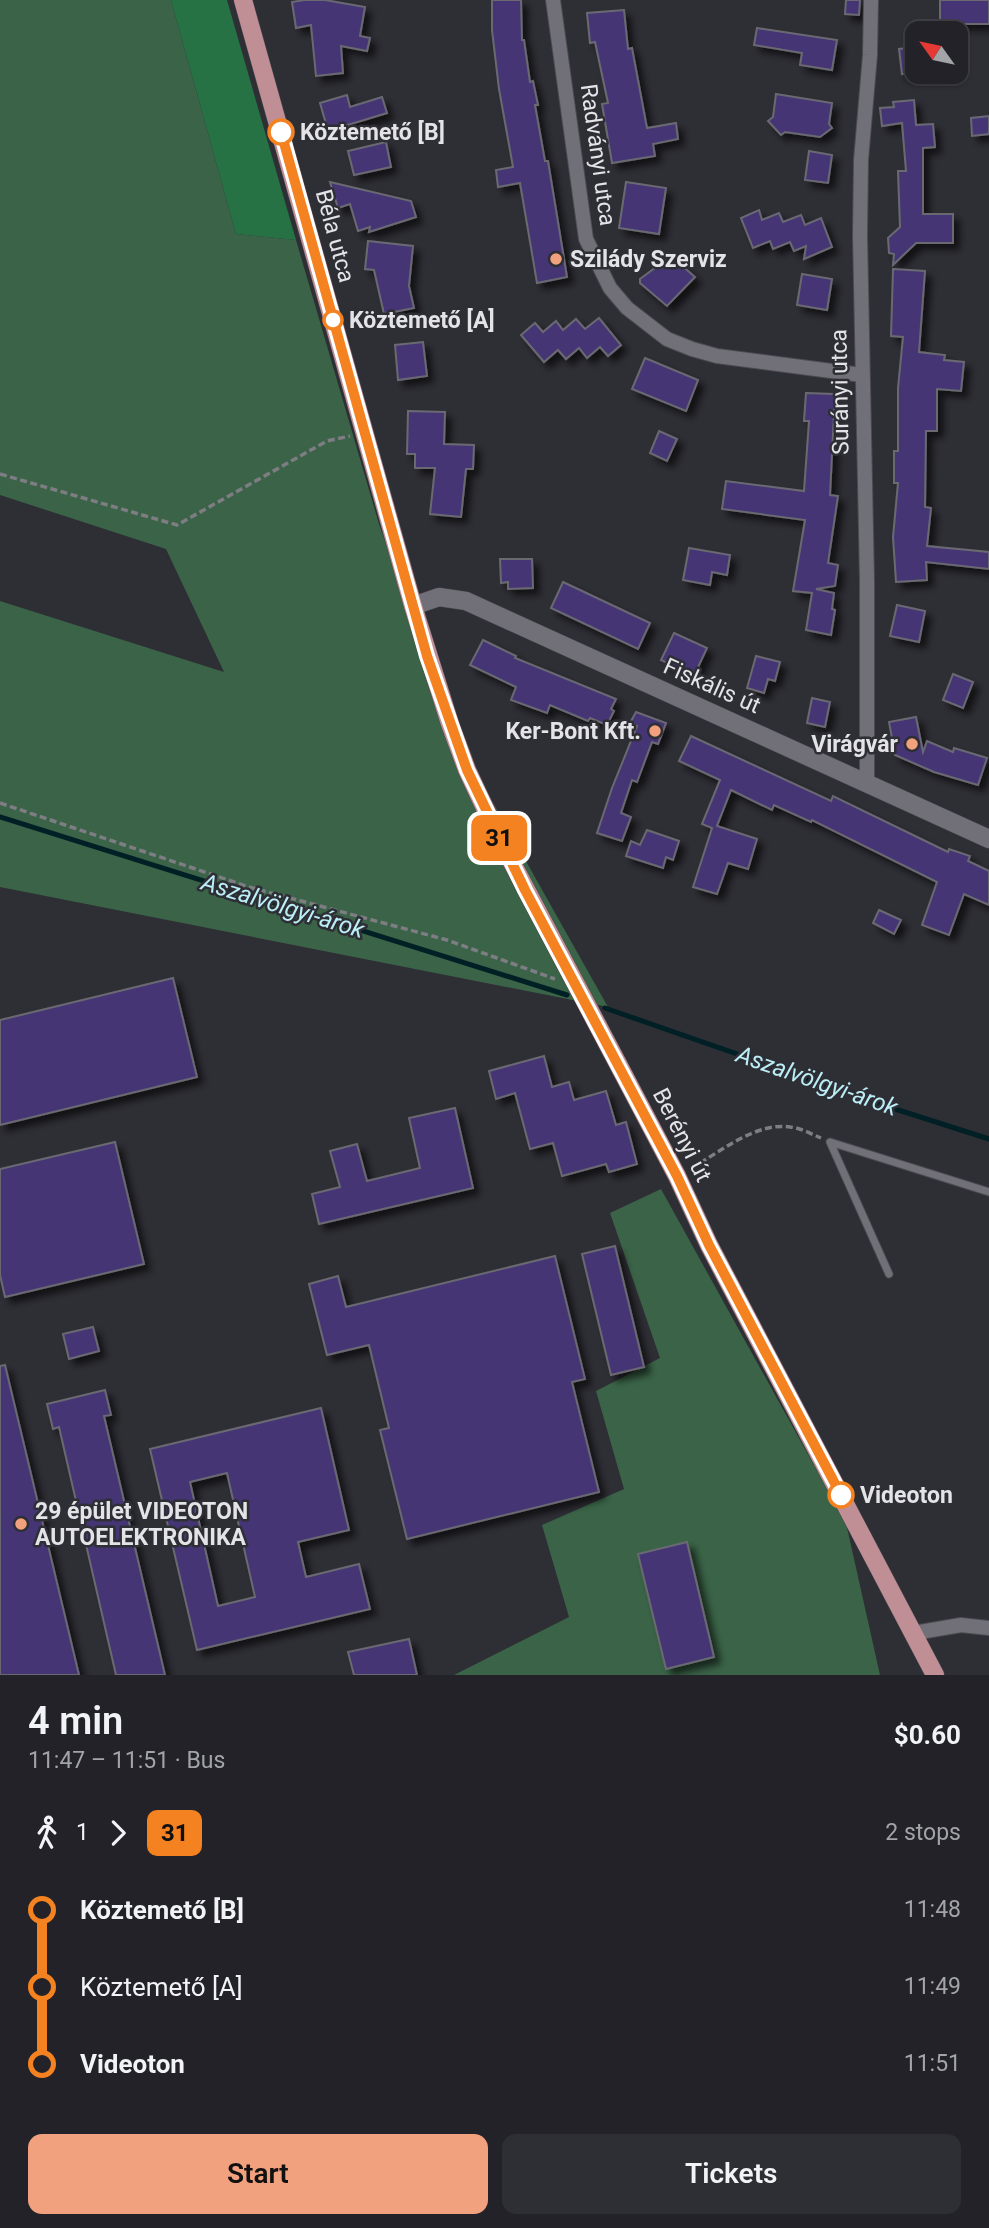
<!DOCTYPE html>
<html lang="en">
<head>
<meta charset="utf-8">
<style>
  body { margin:0; font-family:Roboto,sans-serif; background:#2e2f34; color:#f1f3f6; height:100vh; display:flex; flex-direction:column; font-size:26px; white-space:nowrap }
  * { box-sizing:border-box; margin:0 }
  p { font-size:23px; color:#a2a4a8 }
  .icon { flex:none; width:38px; height:38px; fill:none; stroke:currentColor; stroke-width:2; stroke-linecap:round; stroke-linejoin:round }
  .map { position:relative; height:1675px; overflow:hidden }
  .sheet { display:flex; flex-direction:column; background:#222228; flex:1 }
  .sheet>* { flex:none }
  .badge { padding:0 14px; border-radius:10px; font-size:24px; line-height:46px }
  .needle { width:46px; rotate:303deg }
  .tools { position:absolute; left:905px; top:21px; display:grid; gap:14px }
  .tools a { display:grid; place-items:center; width:63px; height:63px; border-radius:14px; background:#222228; box-shadow:0 2px 5px #0004,0 0 0 2px #3f3f45; font-size:35px }
  .map>.badge { position:absolute; translate:-50% -50%; box-shadow:0 0 0 4px #fff }
  .legs { display:flex; align-items:center; gap:10px; height:77px; padding:0 28px; font-size:23px }
  .legs p { margin-inline-start:auto }
  .overview { display:flex; align-items:center; justify-content:space-between; height:119px; padding:0 28px }
  h1 { font-size:38px; font-weight:600; line-height:52px }
  .cta { display:flex; gap:14px; margin-top:auto; padding:14px 28px }
  .cta a { flex:1; height:80px; border-radius:14px; background:#f2a17e; color:#111; font-size:28px; font-weight:600; line-height:80px; text-align:center }
  .cta a+a { background:#2e2f34; color:#f1f3f6 }
  ul { padding:0 28px; list-style:none }
  li { display:flex; align-items:center; gap:24px; height:77px; font-size:26px }
  li i { display:grid; place-items:center; width:10px; height:100%; margin:0 9px; background:currentColor }
  li i::after { content:''; width:18px; height:18px; margin:-9px; border:5px solid; border-radius:50%; background:#222228 }
  li p { margin-inline-start:auto }
  li:first-child i { background:linear-gradient(#0000 50%,currentColor 0) }
  li:last-child i { background:linear-gradient(currentColor 50%,#0000 0) }
  .map>svg:first-child { display:block }
</style>
</head>
<body>
<div class="map">
<svg width="989" height="1675" viewBox="0 0 989 1675">
  <defs>
    <filter id="shadow"><feDropShadow dx="6" dy="6" stdDeviation="3.5" flood-color="#0009"/></filter>
  </defs>
  <rect width="100%" height="100%" fill="#2e2e35"/>
  <g fill="#3a6347">
    <polygon points="0,0 171,0 236,234 296,240 379,524 451,728 608,1007 0,887 0,601 224,672 166,549 0,495"/>
    <polygon points="661,1189 846,1523 880,1675 454,1675 569,1617 542,1525 624,1489 596,1391 660,1358 610,1213"/>
  </g>
  <polygon fill="#277245" points="171,0 227,0 296,240 236,234"/>
  <g fill="none" stroke-linecap="round" stroke-linejoin="round">
    <g stroke="#002026" stroke-width="5">
      <polyline points="0,817 567,995"/>
      <polyline points="605,1008 886,1106 989,1139"/>
    </g>
  </g>
  <g fill="#453675" stroke="#6a6972" stroke-width="2" fill-rule="evenodd" filter="url(#shadow)">
    <polygon points="304,0 325,0 365,7 360,36 370,38 367,51 341,46 343,73 316,76 311,25 296,28 292,2"/>
    <polygon points="492,0 521,0 522,40 524,40 530,82 533,81 538,105 535,105 545,161 548,161 567,277 537,283 520,183 498,187 496,170 513,167 499,89 492,30"/>
    <polygon points="846,0 860,0 859,15 845,14"/>
    <rect x="940" y="0" width="49" height="24"/>
    <polygon points="624,10 628,49 632,48 647,128 676,123 678,139 653,144 655,156 612,163 602,104 608,103 595,42 590,43 587,13"/>
    <polygon points="757,28 837,40 832,70 800,65 802,53 754,45"/>
    <polygon points="917,47 917,72 902,74 899,49"/>
    <polygon points="776,94 832,103 829,124 832,128 820,137 785,132 781,135 768,121 773,117"/>
    <polygon points="347,95 350,107 382,97 387,113 328,131 320,103"/>
    <polygon points="914,100 916,125 933,124 935,147 923,148 923,214 953,214 953,243 916,243 893,265 894,254 889,253 888,238 900,227 898,171 906,171 902,123 882,126 880,108 894,107 893,102"/>
    <polygon points="989,116 989,134 972,136 971,118"/>
    <polygon points="386,142 391,167 354,175 348,151"/>
    <polygon points="809,151 832,155 828,183 805,180"/>
    <polygon points="330,182 411,201 416,217 369,232 370,227 358,231 350,204 338,208"/>
    <polygon points="626,182 666,188 659,234 619,228"/>
    <polygon points="759,210 762,220 779,213 783,222 801,215 805,225 821,218 832,247 804,259 806,246 794,251 790,242 773,249 770,241 753,248 741,218"/>
    <polygon points="368,241 413,246 409,286 414,308 384,314 374,270 365,269"/>
    <polygon points="671,256 695,277 667,306 640,283 640,279"/>
    <polygon points="893,269 925,271 919,352 945,355 944,360 964,362 961,391 937,389 937,431 926,431 925,507 931,508 927,546 989,552 989,569 926,562 927,580 896,582 893,537 898,483 894,483 894,451 898,451 898,388 903,337 891,336"/>
    <polygon points="802,274 832,279 827,310 797,305"/>
    <polygon points="599,318 621,345 608,356 600,347 587,358 579,348 566,359 558,350 544,362 521,335 535,323 543,332 556,321 563,330 576,319 585,329"/>
    <polygon points="423,342 427,376 398,380 395,345"/>
    <polygon points="645,358 698,380 686,411 632,389"/>
    <polygon points="806,393 835,394 830,495 838,496 828,563 838,565 835,586 816,589 834,593 832,609 835,610 831,635 806,630 812,593 793,591 805,520 722,509 726,481 804,491 809,421 804,421"/>
    <polygon points="408,411 445,412 444,444 474,445 473,469 466,469 461,517 430,514 435,468 415,468 415,454 407,454"/>
    <polygon points="659,431 677,439 667,461 650,453"/>
    <polygon points="689,548 730,555 727,575 712,572 710,585 683,580"/>
    <polygon points="500,559 532,559 533,588 508,589 508,582 501,583"/>
    <polygon points="563,582 650,623 638,649 551,608"/>
    <polygon points="897,605 925,611 919,642 890,636"/>
    <polygon points="674,633 707,648 694,676 661,660"/>
    <polygon points="483,640 516,656 515,658 616,699 611,709 614,711 607,725 590,718 588,721 550,705 547,713 511,700 516,687 470,665"/>
    <polygon points="756,656 780,662 775,681 768,679 764,693 747,688"/>
    <polygon points="953,674 973,682 963,708 943,700"/>
    <polygon points="812,698 830,702 825,727 807,723"/>
    <polygon points="636,712 666,723 658,744 652,742 637,782 632,780 621,813 631,817 622,841 597,833 612,788 637,726 630,723"/>
    <polygon points="916,717 923,752 927,741 953,752 954,748 987,758 978,785 934,772 895,755 889,722"/>
    <polygon points="691,736 831,801 833,796 948,852 949,849 970,856 968,861 989,871 989,905 964,894 949,935 922,925 937,882 812,820 811,822 774,805 772,810 731,790 717,826 757,839 748,869 728,863 717,894 693,887 712,828 702,824 720,780 679,761"/>
    <polygon points="647,830 679,841 673,860 666,857 663,868 626,856 631,841 640,845"/>
    <polygon points="879,910 901,920 894,934 873,923"/>
    <polygon points="173,978 197,1077 0,1125 0,1020"/>
    <polygon points="544,1056 552,1087 569,1082 574,1100 606,1091 616,1125 626,1122 637,1164 609,1172 606,1164 562,1176 553,1143 530,1149 515,1093 496,1099 489,1071"/>
    <polygon points="455,1108 473,1188 319,1224 312,1194 340,1187 330,1151 357,1144 367,1181 420,1168 409,1118"/>
    <polygon points="115,1142 144,1264 5,1297 0,1275 0,1169"/>
    <polygon points="615,1246 644,1367 611,1375 582,1254"/>
    <polygon points="555,1256 585,1379 572,1382 599,1492 407,1539 380,1430 389,1428 369,1345 327,1355 309,1284 338,1276 346,1307"/>
    <polygon points="93,1327 99,1351 69,1359 63,1334"/>
    <polygon points="5,1365 79,1675 0,1675 0,1366"/>
    <polygon points="105,1390 111,1415 104,1416 165,1675 116,1675 59,1427 53,1429 47,1404"/>
    <path d="M321,1408l28,122 -51,12 8,35 53,-13 11,45 -173,41 -47,-201zM227,1473l28,124 -37,9 -28,-124z"/>
    <polygon points="687,1542 714,1657 666,1669 638,1554"/>
    <polygon points="409,1639 417,1675 354,1675 348,1652"/>
  </g>
  <g fill="none" stroke-linecap="round" stroke-linejoin="round">
    <g stroke="#4c4b52" stroke-width="9">
      <polyline id="service" points="889,1274 830,1142 989,1192"/>
    </g>
    <g stroke="#4c4b52" stroke-width="16">
      <g id="minor">
        <polyline points="553,0 586,239 610,288 627,308 667,339 692,349 717,356 862,375"/>
        <polyline points="867,783 867,581 860,235 861,160 870,55 871,0"/>
        <polyline points="914,1633 961,1625 989,1628"/>
      </g>
    </g>
    <g stroke="#4c4b52" stroke-width="19">
      <polyline id="tertiary" points="413,606 439,597 466,601 989,839"/>
    </g>
    <g stroke="#4c4b52" stroke-width="19">
      <polyline id="primary" points="243,0 413,606 450,724 467,770 498,836 677,1176 709,1245 935,1675"/>
    </g>
    <g stroke="#7e7d84" stroke-width="3.5" stroke-dasharray="7 3.5" stroke-linecap="butt">
      <polyline points="0,474 177,525 327,441 350,436"/>
      <polyline points="0,803 249,887 447,940 555,979"/>
      <path d="M691,1168c30,-16 64,-46 99,-41 11,1 21,7 31,11"/>
    </g>
    <use href="#service" stroke="#717079" stroke-width="7"/>
    <use href="#minor" stroke="#717079" stroke-width="14"/>
    <use href="#tertiary" stroke="#717079" stroke-width="18"/>
    <use href="#primary" stroke="#c08f95" stroke-width="18"/>
  </g>
  <g fill="none" stroke-linecap="round" stroke-linejoin="round">
    <g stroke="#fff" stroke-width="16">
      <polyline id="line-1" points="281,132 427,656 467,770 525,890 677,1176 709,1245 841,1495"/>
    </g>
    <use href="#line-1" stroke="#f58220" stroke-width="10"/>
  </g>
  <g fill="#fff" stroke="#f58220" stroke-width="3.5">
    <circle cx="281" cy="132" r="12"/>
    <circle cx="333" cy="320" r="9"/>
    <circle cx="841" cy="1495" r="12"/>
  </g>
  <g fill="#f2a17e" stroke="#2e2e35" stroke-width="2.5">
    <circle cx="556" cy="259" r="7"/>
    <circle cx="655" cy="731" r="7"/>
    <circle cx="912" cy="744" r="7"/>
    <circle cx="21" cy="1524" r="7"/>
  </g>
  <g text-anchor="middle" dominant-baseline="central" stroke-width="5" stroke-linejoin="round" paint-order="stroke">
    <g font-size="23" font-weight="bold" fill="#e4e3e8" stroke="#2e2e35" text-anchor="start">
      <text x="300" y="132">Köztemető [B]</text>
      <text x="349" y="320">Köztemető [A]</text>
      <text x="860" y="1495">Videoton</text>
    </g>
    <g font-size="23" fill="#e4e3e8" stroke="#2e2e35">
      <text transform="translate(598 155) rotate(82)">Radványi utca</text>
      <text transform="translate(335 236) rotate(75)">Béla utca</text>
      <text transform="translate(840 392) rotate(-91)">Surányi utca</text>
      <text transform="translate(712 686) rotate(24)">Fiskális út</text>
      <text transform="translate(682 1135) rotate(63)">Berényi út</text>
    </g>
    <g font-size="23" font-weight="bold" fill="#e4e3e8" stroke="#2e2e35" text-anchor="start">
      <text x="570" y="259">Szilády Szerviz</text>
      <text x="641" y="731" text-anchor="end">Ker-Bont Kft.</text>
      <text x="898" y="744" text-anchor="end">Virágvár</text>
      <text x="35" y="1511">29 épület VIDEOTON<tspan x="35" dy="26">AUTOELEKTRONIKA</tspan></text>
    </g>
    <g font-size="24" font-style="italic" fill="#bbeef7" stroke="#2e2e35">
      <text transform="translate(283 906) rotate(17)">Aszalvölgyi-árok</text>
      <text transform="translate(817 1081) rotate(19)">Aszalvölgyi-árok</text>
    </g>
  </g>
</svg>
<div class="tools">
<a><svg class="needle" viewBox="-14 -14 28 28"><path d="M0-13l5 13h-10z" fill="#e53935"/><path d="M0 13l5-13h-10z" fill="#a2a4a8"/></svg></a>
</div>
<b class="badge" style="left:499px;top:838px;background:#f58220;color:#111">31</b>
</div>
<section class="sheet">
<div class="overview"><div><h1>4 min</h1><p>11:47 – 11:51 · Bus</p></div><b>$0.60</b></div>
<div class="legs"><svg class="icon" aria-label="walk" viewBox="0 0 24 24"><circle cx="13" cy="4" r="2"/><path d="M13 8l-2 6 4 7M11 14l-3 7M7 12l3-4h3l4 4"/></svg>1<svg class="icon" aria-label="forward" viewBox="0 0 24 24"><path d="M9 5l7 7-7 7"/></svg><b class="badge" style="background:#f58220;color:#111">31</b><p>2 stops</p></div>
<ul>
<li><i style="color:#f58220"></i><b>Köztemető [B]</b><p>11:48</p></li>
<li><i style="color:#f58220"></i><span>Köztemető [A]</span><p>11:49</p></li>
<li><i style="color:#f58220"></i><b>Videoton</b><p>11:51</p></li>
</ul>
<div class="cta"><a>Start</a><a>Tickets</a></div>
</section>
</body>
</html>
